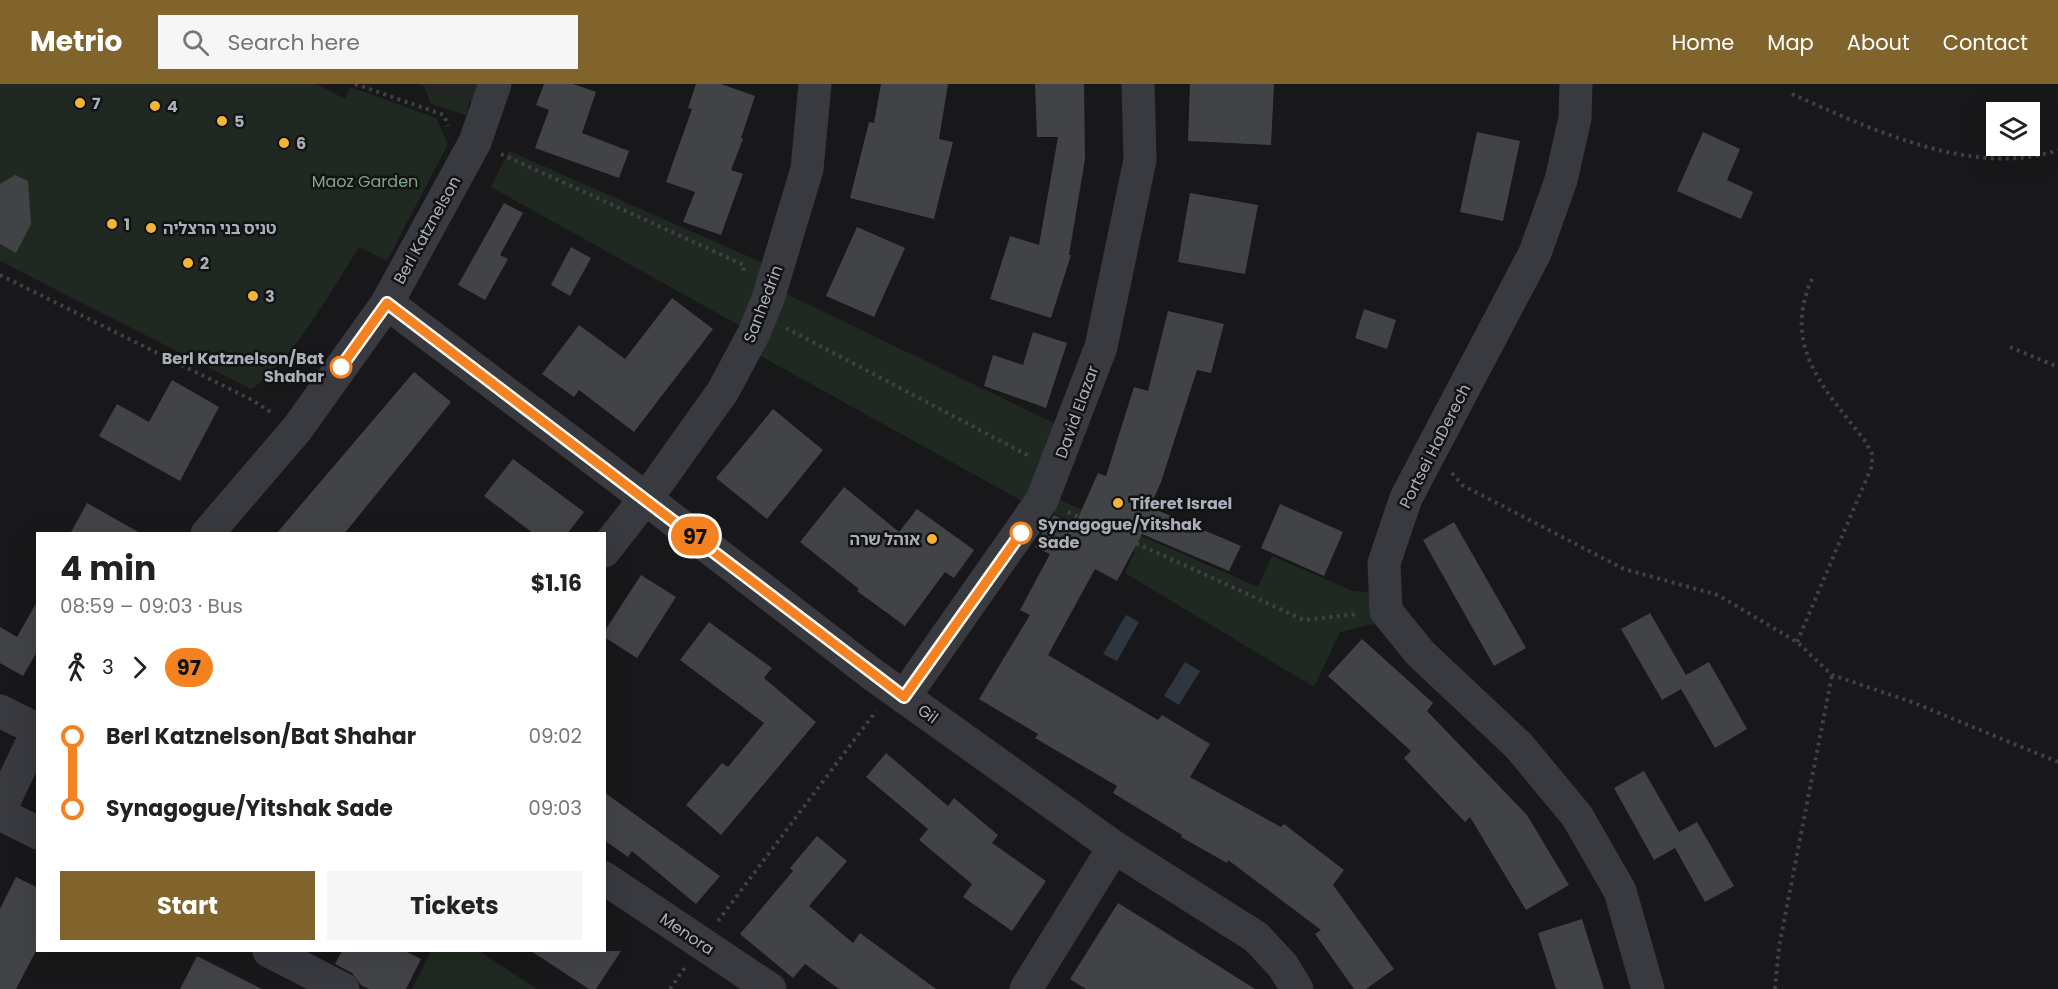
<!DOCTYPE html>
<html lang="en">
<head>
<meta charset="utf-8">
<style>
  body { margin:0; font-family:Poppins,"Noto Sans Hebrew",sans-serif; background:#f6f6f6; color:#222; height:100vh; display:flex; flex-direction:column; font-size:22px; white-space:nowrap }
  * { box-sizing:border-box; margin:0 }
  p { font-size:20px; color:#767676 }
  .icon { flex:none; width:33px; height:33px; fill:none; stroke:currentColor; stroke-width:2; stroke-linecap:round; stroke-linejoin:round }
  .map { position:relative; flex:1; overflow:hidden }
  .details { position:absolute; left:36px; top:448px; width:570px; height:420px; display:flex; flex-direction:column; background:#fff; border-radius:0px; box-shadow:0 6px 24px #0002 }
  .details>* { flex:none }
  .badge { padding:0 12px; border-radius:20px; font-size:21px; line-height:39px }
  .tools { position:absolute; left:1986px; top:18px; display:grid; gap:12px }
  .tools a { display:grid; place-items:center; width:54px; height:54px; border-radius:0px; background:#fff; box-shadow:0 6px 24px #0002; font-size:30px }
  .map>.badge { position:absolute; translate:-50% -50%; box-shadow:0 0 0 3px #fff }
  .legs { display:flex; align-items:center; gap:9px; height:66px; padding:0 24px; font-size:20px }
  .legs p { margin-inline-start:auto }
  .overview { display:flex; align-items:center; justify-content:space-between; height:102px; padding:0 24px }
  h1 { font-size:33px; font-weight:700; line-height:45px }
  .action { display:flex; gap:12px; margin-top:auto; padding:12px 24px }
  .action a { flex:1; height:69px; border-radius:0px; background:#80642b; color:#fff; font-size:24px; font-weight:700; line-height:69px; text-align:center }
  .action a+a { background:#f6f6f6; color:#222 }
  ul { padding:0 24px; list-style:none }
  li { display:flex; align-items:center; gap:21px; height:72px; font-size:22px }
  li i { display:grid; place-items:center; width:9px; height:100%; margin:0 8px; background:currentColor }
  li i::after { content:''; width:15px; height:15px; margin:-8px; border:4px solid; border-radius:50%; background:#fff }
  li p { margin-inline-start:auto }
  li:first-child i { background:linear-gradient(#0000 50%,currentColor 0) }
  li:last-child i { background:linear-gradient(currentColor 50%,#0000 0) }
  header { display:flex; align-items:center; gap:36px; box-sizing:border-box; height:84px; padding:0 30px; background:#80642b; color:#fff }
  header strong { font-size:28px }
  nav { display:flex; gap:33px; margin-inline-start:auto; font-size:21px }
  .search { width:420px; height:54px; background:#f6f6f6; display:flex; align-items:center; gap:15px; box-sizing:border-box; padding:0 21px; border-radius:0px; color:#767676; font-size:22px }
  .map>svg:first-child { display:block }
</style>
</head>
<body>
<header>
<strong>Metrio</strong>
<div class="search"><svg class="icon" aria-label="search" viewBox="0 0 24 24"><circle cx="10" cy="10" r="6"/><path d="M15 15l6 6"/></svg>Search here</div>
<nav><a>Home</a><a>Map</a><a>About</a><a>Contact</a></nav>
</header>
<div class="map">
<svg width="2058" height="905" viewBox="0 0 2058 905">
  <rect width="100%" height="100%" fill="#18181a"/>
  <polygon fill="#242427" points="418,0 479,0 473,19"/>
  <g fill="#202921">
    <path d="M0,0h316l29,15 5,-12 86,31 12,26 -61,117 -28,-14c-26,41 -67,115 -108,142l-251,-128z"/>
    <polygon points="424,2 470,17 466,31 431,20"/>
    <polygon points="509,67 770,182 766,198 793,213 1056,340 1024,418 746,264 753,249 491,103"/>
    <polygon points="1055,414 1258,503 1272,472 1353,507 1384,509 1390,536 1340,548 1314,603 1125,489 1135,468 1049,427"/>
    <polygon points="431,867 479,867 537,905 412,905"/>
  </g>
  <g fill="#2e373f">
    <polygon points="1126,531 1139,538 1117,577 1103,570"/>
    <polygon points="1185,578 1200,587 1179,621 1164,612"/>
  </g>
  <g fill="#424347">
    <polygon points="544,0 573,0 596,8 582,49 629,67 619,94 535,64 549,26 536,21"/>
    <polygon points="696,0 721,0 755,12 741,54 743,55 731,86 743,90 721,151 683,138 695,108 666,98 692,25 688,24"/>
    <polygon points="881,0 948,0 939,55 953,58 934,135 850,114 869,38 874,39"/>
    <polygon points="1035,0 1084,0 1085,75 1069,171 1071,171 1051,234 990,215 1010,152 1039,161 1058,53 1037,53"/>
    <polygon points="1190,0 1274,0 1271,61 1188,57"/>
    <polygon points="1477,48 1520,57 1503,137 1460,128"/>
    <polygon points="1703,48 1740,65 1727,96 1753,108 1741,135 1677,107"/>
    <polygon points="15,91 28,97 31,140 16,169 0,160 0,100"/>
    <polygon points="1190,109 1258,121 1245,190 1178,178"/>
    <polygon points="504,119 523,129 500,171 508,175 485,216 458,201"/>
    <polygon points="857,143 905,164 874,233 826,212"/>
    <polygon points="571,163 591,174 570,212 551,201"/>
    <polygon points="672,214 713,245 634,348 579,306 574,313 542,290 579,241 625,275"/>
    <polygon points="1364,225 1396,236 1387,265 1355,254"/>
    <polygon points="1168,227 1224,240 1211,289 1197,286 1161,398 1150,423 1241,462 1229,487 1142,450 1117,497 1095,485 1048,571 1158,636 1162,631 1210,660 1190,693 1281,743 1284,740 1344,786 1333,801 1394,885 1366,905 1354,905 1315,850 1321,846 1228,776 1227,779 1181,753 1182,751 1113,709 1117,702 1035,654 1038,650 979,615 1030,531 1020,526 1050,470 1035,463 1041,451 1054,431 1075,441 1098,389 1106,392 1134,303 1148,307"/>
    <polygon points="1033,248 1067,259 1046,324 984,302 993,271 1023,281"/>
    <polygon points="414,288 451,318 344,450 276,450"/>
    <polygon points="172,296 219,323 180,397 99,352 117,320 149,338"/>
    <polygon points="773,325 823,366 767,435 716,394"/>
    <polygon points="513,375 584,428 567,450 534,450 484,412"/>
    <polygon points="844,403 899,448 917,425 974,466 954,494 945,488 905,542 857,507 859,505 800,458"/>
    <polygon points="87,419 142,450 70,450"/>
    <polygon points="1280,420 1343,448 1324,492 1261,464"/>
    <polygon points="1454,438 1526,564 1494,582 1423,456"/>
    <polygon points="641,491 676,513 637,574 604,553 604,548"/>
    <polygon points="38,516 38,566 23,592 0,579 0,543 17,553"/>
    <polygon points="1650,529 1686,591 1709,578 1747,645 1715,664 1681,605 1662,616 1621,545"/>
    <polygon points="709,538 772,584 764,594 816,638 721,751 686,721 722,679 728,683 764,639 680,576"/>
    <polygon points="1362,555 1433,619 1427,627 1527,731 1569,801 1526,826 1470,733 1465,738 1404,674 1411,667 1328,592"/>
    <polygon points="886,669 948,722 954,714 998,751 992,759 1046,797 1012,847 963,813 972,800 919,756 928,745 866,693"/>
    <polygon points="1644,687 1679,748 1697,738 1734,802 1705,818 1675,764 1654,776 1614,704"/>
    <polygon points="604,708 720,792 696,820 632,767 628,773 604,756"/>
    <polygon points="817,752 847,777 809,822 853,859 860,849 936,905 839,905 805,880 793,894 740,850 793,787 790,784"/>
    <polygon points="16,793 38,804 38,863 16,905 0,905 0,825"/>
    <polygon points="1118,819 1152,840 1255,905 1086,905 1070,895"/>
    <polygon points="1582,835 1604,905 1556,905 1538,849"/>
    <polygon points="342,867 405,867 421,875 406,905 369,905 361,901 352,889 335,880"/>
    <polygon points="531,867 621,867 596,905 589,905"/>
    <polygon points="197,872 262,905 180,905"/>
  </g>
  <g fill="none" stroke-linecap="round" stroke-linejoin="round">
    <g stroke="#3f4146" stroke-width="4" stroke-dasharray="3 4.5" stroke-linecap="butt">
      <polyline points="355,0 444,31 448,42"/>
      <path d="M1792,10c76,34 183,85 266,56"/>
      <polyline points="501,70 744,181 743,191"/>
      <polyline points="0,191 252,316 272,329"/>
      <polyline points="786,244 1029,372"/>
      <polyline points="2010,263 2058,283"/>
      <polyline points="1452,389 1462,401 1624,485 1718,511 1797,558 1832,591 1912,618 2058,678"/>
      <polyline points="1068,428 1304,536 1358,530"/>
      <path d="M1797,558l75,-176v-12l-6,-12c-40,-51 -85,-95 -54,-163"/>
      <polyline points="718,837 876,627"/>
      <polyline points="670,905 686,882"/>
      <polyline points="1775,905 1779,863 1832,591"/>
    </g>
    <g stroke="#393a3f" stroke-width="33">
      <polyline points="1576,0 1575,34 1561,96 1535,169 1406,414 1384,479 1386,527 1420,569 1519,662 1577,732 1620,807 1648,905"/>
      <polyline points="387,219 645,414 872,590 1114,763 1256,853 1283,882 1297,905"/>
      <polyline points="207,450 297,345 387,219 475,58 495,0"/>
      <polyline points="604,467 659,397 723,307 754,249 768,215 807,85 815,0"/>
      <polyline points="904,613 1042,416 1101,263 1140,76 1138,0"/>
      <polyline points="0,627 38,646"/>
      <polyline points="0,726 38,646"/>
      <polyline points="0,730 38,749"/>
      <polyline points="604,794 770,905"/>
      <polyline points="269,867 343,905"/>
      <polyline points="1026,905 1114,763"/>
    </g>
  </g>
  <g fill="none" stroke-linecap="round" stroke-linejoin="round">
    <g stroke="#fff" stroke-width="14">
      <polyline id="line-1" points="341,283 387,219 904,613 1021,449"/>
    </g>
    <use href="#line-1" stroke="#f58220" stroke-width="9"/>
  </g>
  <g fill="#f4b436" stroke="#131315" stroke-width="2">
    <circle cx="80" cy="19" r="6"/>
    <circle cx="155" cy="22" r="6"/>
    <circle cx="222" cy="37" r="6"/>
    <circle cx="284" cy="59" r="6"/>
    <circle cx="112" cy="140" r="6"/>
    <circle cx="151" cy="144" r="6"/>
    <circle cx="188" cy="179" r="6"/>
    <circle cx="253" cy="212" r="6"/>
    <circle cx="1118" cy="419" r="6"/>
    <circle cx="932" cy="455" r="6"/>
  </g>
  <g fill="#fff" stroke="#f58220" stroke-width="3">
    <circle cx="341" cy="283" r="10"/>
    <circle cx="1021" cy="449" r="10"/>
  </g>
  <g text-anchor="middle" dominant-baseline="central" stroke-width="5" stroke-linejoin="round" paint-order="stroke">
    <g font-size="16" font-weight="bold" fill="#aaafba" stroke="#131315" text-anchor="start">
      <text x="92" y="19">7</text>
      <text x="167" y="22">4</text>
      <text x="234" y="37">5</text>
      <text x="296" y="59">6</text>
      <text x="124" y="140">1</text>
      <text x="163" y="144">טניס בני הרצליה</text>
      <text x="200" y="179">2</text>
      <text x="265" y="212">3</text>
      <text x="1130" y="419">Tiferet Israel</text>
      <text x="920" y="455" text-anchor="end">אוהל שרה</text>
    </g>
    <g font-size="16" fill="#81a583" stroke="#131315">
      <text x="365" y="97">Maoz Garden</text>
    </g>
    <g font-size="16" fill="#aaafba" stroke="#131315">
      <text transform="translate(427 146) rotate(-61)">Berl Katznelson</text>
      <text transform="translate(763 220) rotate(-69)">Sanhedrin</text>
      <text transform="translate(1077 328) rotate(-70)">David Elazar</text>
      <text transform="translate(1435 362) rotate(-63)">Portsei HaDerech</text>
      <text transform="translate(928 630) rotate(36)">Gil</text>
      <text transform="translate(687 850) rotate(34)">Menora</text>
    </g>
    <g font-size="16" font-weight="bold" fill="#aaafba" stroke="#131315" text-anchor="end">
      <text x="324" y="274">Berl Katznelson/Bat<tspan x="324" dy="18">Shahar</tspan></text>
      <text x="1038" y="440" text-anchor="start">Synagogue/Yitshak<tspan x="1038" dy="18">Sade</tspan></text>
    </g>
  </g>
</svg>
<div class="tools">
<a><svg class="icon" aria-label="layers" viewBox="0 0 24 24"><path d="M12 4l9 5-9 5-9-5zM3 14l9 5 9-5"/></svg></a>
</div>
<b class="badge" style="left:695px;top:452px;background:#f58220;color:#111">97</b>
<section class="details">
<div class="overview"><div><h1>4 min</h1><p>08:59 – 09:03 · Bus</p></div><b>$1.16</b></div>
<div class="legs"><svg class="icon" aria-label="walk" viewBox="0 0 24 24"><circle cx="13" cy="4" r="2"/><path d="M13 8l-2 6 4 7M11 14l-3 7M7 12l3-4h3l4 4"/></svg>3<svg class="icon" aria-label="forward" viewBox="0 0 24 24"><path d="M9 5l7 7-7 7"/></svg><b class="badge" style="background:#f58220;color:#111">97</b></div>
<ul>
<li><i style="color:#f58220"></i><b>Berl Katznelson/Bat Shahar</b><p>09:02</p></li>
<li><i style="color:#f58220"></i><b>Synagogue/Yitshak Sade</b><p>09:03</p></li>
</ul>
<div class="action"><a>Start</a><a>Tickets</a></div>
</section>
</div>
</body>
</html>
